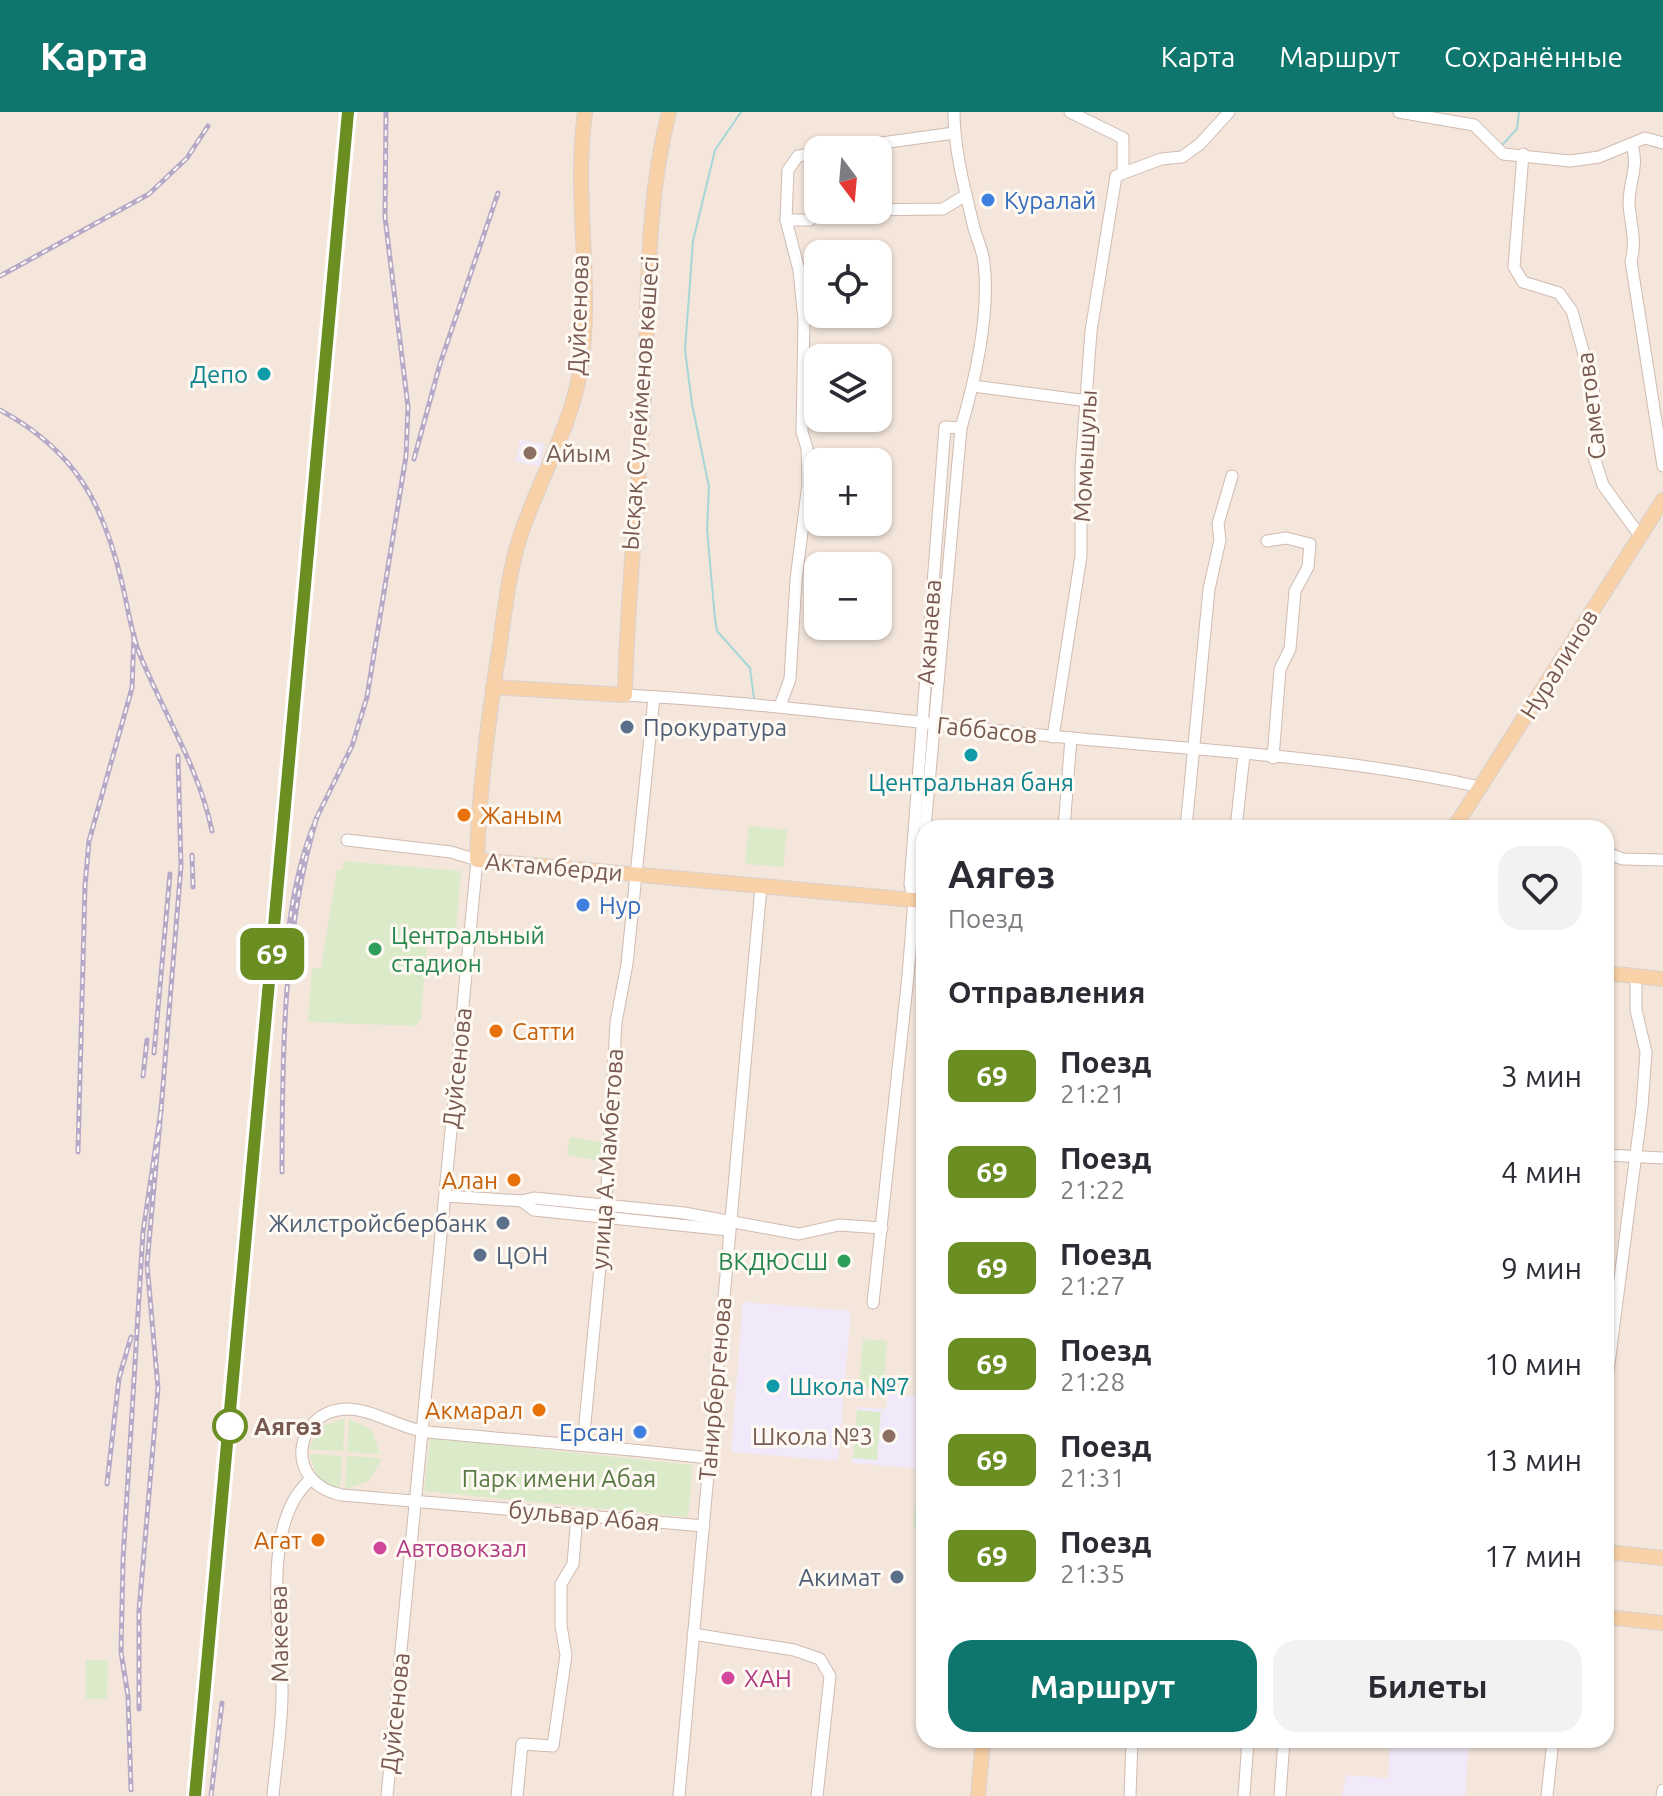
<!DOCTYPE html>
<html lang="ru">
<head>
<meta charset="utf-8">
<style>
  body { margin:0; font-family:Ubuntu,sans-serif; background:#f2f2f3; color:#2b2b33; height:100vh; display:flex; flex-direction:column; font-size:30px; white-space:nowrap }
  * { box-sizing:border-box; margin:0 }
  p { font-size:26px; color:#7c7c81 }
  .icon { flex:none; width:44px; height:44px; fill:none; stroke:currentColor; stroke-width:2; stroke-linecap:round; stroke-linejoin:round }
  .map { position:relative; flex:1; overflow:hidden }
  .drawer { position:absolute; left:916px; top:708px; width:698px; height:928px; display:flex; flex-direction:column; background:#fff; border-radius:24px; box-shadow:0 2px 6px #0004 }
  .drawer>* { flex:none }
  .badge { padding:0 16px; border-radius:12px; font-size:28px; line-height:52px }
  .needle { width:52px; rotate:164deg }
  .tools { position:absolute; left:804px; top:24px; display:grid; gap:16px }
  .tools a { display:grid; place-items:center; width:88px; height:88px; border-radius:16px; background:#fff; box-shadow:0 2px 6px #0004; font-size:40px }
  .map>.badge { position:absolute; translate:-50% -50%; box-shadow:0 0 0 4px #fff }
  h2 { padding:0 32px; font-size:30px; line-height:72px }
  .round { display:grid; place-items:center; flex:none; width:84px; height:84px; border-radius:24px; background:#f2f2f3 }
  .summary { display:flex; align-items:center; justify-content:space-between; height:136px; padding:0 32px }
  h1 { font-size:38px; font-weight:600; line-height:60px }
  .button { display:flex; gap:16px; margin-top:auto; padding:16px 32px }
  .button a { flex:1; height:92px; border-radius:24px; background:#0f766e; color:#fff; font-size:32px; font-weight:600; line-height:92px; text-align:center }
  .button a+a { background:#f2f2f3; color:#2b2b33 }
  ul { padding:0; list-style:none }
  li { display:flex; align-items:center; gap:24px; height:96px; padding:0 32px }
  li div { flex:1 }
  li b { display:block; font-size:30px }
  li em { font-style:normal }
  li .badge { min-width:88px; font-weight:700; text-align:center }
  header { display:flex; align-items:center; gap:48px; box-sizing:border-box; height:112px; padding:0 40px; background:#0f766e; color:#fff }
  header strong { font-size:38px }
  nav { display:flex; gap:44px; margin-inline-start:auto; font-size:28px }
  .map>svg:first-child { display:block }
</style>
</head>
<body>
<header>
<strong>Карта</strong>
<nav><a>Карта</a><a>Маршрут</a><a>Сохранённые</a></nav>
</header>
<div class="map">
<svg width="1663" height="1684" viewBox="0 0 1663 1684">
  <rect width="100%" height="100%" fill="#fcf4ed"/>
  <path fill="#f4e6db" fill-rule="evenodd" d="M0,0h1663v1684h-1663zM818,38h60v60h-60zM818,142h60v60h-60zM818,246h60v60h-60zM818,350h60v60h-60zM818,454h60v60h-60zM924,716h682v912h-682z"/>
  <g fill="#f1e9f9">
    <polygon points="520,328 544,332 540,354 516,350"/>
    <polygon points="743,1190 851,1199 838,1349 731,1340"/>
    <polygon points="888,1282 924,1285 924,1357 852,1351 857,1295 886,1297"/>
    <polygon points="1390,1628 1469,1628 1465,1684 1342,1684 1346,1663 1388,1666"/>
  </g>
  <g fill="#dbebca">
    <polygon points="749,714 787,718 783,755 745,752"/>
    <polygon points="344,749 461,759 456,819 428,819 421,906 416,914 308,910 312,856 321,857 337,758 342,758"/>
    <polygon points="570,1025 606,1031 603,1049 567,1043"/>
    <polygon points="863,1227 887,1229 883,1277 859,1275"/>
    <polygon points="857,1298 881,1300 877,1348 853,1346"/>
    <polygon points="345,1306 343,1339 309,1337 321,1315"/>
    <polygon points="349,1307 372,1318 380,1342 347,1340"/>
    <polygon points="430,1326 693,1353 688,1405 424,1379"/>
    <polygon points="309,1342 342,1344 340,1377 318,1366"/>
    <polygon points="347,1344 380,1346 380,1350 368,1369 345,1377"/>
    <polygon points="917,1379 924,1380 924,1416 913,1415"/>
    <polygon points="86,1548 108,1548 107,1587 86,1587"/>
  </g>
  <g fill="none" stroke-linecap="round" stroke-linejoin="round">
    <g stroke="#a7d6d8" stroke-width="2">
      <polyline points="741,0 715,38 693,129 685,238 692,292 709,375 707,417 715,507 717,519 750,556 754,587"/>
      <polyline points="1502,33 1517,17 1519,0"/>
    </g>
    <g stroke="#cfbbb1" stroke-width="13">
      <g id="minor">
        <polyline points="1070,0 1123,26 1123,60"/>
        <polyline points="1399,0 1474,13 1503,42 1570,49 1599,45 1645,26 1663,31"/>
        <path d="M1632,33c7,21 -3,37 -3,58 1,22 8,36 2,58l32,205"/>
        <polyline points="831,38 954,21"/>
        <polyline points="1523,42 1514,155 1523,170 1559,181 1572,199 1593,275 1598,323 1593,342 1603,373 1640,424"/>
        <polyline points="857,98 943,97 966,83"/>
        <polyline points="786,108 810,108 823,98 837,98"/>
        <polyline points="973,274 1088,289"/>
        <polyline points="1267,429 1286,426 1310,432 1308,455 1295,479 1290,537 1280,557 1273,646"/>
        <path d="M625,583c149,8 297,29 446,43 136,13 276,19 409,49"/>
        <polyline points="780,594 790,567 796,468 808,372 807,336 802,320 804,208 799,158 786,108 788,58 798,44 818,41"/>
        <polyline points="1053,625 1081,444 1081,356 1091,219 1116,64 1161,47 1182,45 1200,32 1229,0"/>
        <path d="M925,716l36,-400c14,-48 29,-115 23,-165 -1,-12 -7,-24 -10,-35 -9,-38 -20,-78 -20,-116"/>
        <polyline points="1064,716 1071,626"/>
        <polyline points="1186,716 1209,477 1220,428 1218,412 1232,364"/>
        <polyline points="1236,716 1244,643"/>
        <polyline points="347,728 451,740 477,748 387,1684"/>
        <polyline points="1606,741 1623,747 1663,748"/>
        <polyline points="914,788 920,774 924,725"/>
        <polyline points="1606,1043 1663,1046"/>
        <polyline points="446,1084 522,1089 534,1086 684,1101 799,1122 839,1113 882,1116"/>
        <polyline points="522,1089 534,1098 728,1118"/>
        <polyline points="873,1191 908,864 914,788 910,772 945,315 961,316"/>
        <polyline points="1606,1275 1642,995 1646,940 1636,898 1636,864"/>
        <polyline points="583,1332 606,1092 616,910 627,852 654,585"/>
        <path d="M704,1414l-362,-31c-60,-12 -48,-84 4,-86 29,0 54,20 82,23 94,9 187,15 281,26"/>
        <polyline points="693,1522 794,1538 820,1547 830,1564 817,1684"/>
        <path d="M273,1684c3,-36 10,-74 9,-110 -2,-58 -21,-163 28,-206"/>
        <polyline points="517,1684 522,1632 553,1634 566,1543 561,1514 561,1472 573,1452 577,1403"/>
        <polyline points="679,1684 761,775"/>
        <polyline points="1130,1684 1132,1628"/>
        <polyline points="1244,1684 1248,1628"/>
        <polyline points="1280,1684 1284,1628"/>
        <polyline points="1547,1684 1553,1628"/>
        <polyline points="1662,1684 1663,1678"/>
      </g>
    </g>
    <g stroke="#d9d1ce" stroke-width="16">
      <g id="major">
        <path d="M585,0c-12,86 9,175 -5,260 -10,58 -42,109 -60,165 -11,34 -15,72 -20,107 -11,71 -21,144 -23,216l447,41"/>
        <path d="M493,575l132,8c2,-100 13,-198 19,-298 5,-96 1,-191 25,-285"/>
        <polyline points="1454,716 1663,388"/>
        <polyline points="1606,861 1663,867"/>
        <polyline points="1606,1440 1663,1446"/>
        <polyline points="1606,1505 1663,1511"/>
        <polyline points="978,1684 983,1628"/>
      </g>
    </g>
    <use href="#minor" stroke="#fff" stroke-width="11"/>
    <use href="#major" stroke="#f8d1a8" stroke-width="14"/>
    <g stroke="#b6a9c8" stroke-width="5">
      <g id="rail">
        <polyline points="0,164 149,82 187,46 208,14"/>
        <path d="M0,298c75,41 103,92 122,173 6,24 9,50 18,72 24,59 59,113 72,176"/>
        <polyline points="414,347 440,252 498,81"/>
        <polyline points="317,705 352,634 367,585 406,344 408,295 385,105 386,0"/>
        <polyline points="192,743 193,775"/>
        <polyline points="154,941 170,762"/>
        <polyline points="143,964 147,928"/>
        <polyline points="161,998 181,754 178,644"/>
        <polyline points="78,1040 85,774 89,729 132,576 134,522"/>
        <path d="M282,1060c0,-118 1,-242 35,-355 -23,53 -28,108 -35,164"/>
        <polyline points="107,1372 119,1266 131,1225"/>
        <polyline points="131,1678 128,1584 121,1540 123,1448 143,1120 161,998 147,1152 158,1276 139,1499 139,1597"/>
        <polyline points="195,1684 349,0"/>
        <polyline points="211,1684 222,1591"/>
      </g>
    </g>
    <use href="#rail" stroke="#fff9f3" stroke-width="2" stroke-dasharray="6" stroke-linecap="butt"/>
  </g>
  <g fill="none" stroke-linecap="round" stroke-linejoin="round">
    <g stroke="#fff" stroke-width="18">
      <polyline id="line" points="195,1684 348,0"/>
    </g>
    <use href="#line" stroke="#6b8e23" stroke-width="12"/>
  </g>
  <g fill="#3f7fe0" stroke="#fff9f3" stroke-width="3">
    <circle cx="988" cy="88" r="8"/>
    <circle cx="583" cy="793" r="8"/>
    <circle cx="640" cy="1320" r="8"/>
  </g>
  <g fill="#0f9aa8" stroke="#fff9f3" stroke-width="3">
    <circle cx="264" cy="262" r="8"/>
    <circle cx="971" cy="643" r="8"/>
    <circle cx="773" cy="1274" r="8"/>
  </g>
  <g fill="#8d6e63" stroke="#fff9f3" stroke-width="3">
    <circle cx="530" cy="341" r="8"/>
    <circle cx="889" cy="1324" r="8"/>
  </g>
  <g fill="#5c6f8a" stroke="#fff9f3" stroke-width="3">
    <circle cx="627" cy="615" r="8"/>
    <circle cx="503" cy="1111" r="8"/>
    <circle cx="480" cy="1143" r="8"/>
    <circle cx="897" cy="1465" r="8"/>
  </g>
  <g fill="#e8710a" stroke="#fff9f3" stroke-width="3">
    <circle cx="464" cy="703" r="8"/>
    <circle cx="496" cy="919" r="8"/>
    <circle cx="514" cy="1068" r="8"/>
    <circle cx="539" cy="1298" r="8"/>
    <circle cx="318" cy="1428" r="8"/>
  </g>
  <g fill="#2e9e5b" stroke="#fff9f3" stroke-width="3">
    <circle cx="375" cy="837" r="8"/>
    <circle cx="844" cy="1149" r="8"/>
  </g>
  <circle fill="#fff" stroke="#6b8e23" stroke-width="4" cx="230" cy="1314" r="16"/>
  <g fill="#d1479c" stroke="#fff9f3" stroke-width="3">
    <circle cx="380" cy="1436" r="8"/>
    <circle cx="728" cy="1566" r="8"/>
  </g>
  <g text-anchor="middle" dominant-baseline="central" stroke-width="6" stroke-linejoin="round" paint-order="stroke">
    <g font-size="24" fill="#366cbe" stroke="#fff9f3" text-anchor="start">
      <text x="1004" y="88">Куралай</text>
      <text x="599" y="793">Нур</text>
      <text x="624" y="1320" text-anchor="end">Ерсан</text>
    </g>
    <g font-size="24" fill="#78594f" stroke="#fff9f3">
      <text transform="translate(578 203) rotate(-88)">Дуйсенова</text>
      <text transform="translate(640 291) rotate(-86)">Ысқақ Сүлейменов көшесі</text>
      <text transform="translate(1591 294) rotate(-97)">Саметова</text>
      <text transform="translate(1085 344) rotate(-87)">Момышулы</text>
      <text transform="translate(929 520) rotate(-86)">Аканаева</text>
      <text transform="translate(1559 552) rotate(-58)">Нуралинов</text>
      <text transform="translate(987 618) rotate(6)">Габбасов</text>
      <text transform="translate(554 755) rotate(5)">Актамберди</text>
      <text transform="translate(457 956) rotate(-84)">Дуйсенова</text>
      <text transform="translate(607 1047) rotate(-86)">улица А.Мамбетова</text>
      <text transform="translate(715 1277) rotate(-85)">Танирбергенова</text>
      <text transform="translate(584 1404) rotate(5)">бульвар Абая</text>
      <text transform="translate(279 1522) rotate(-91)">Макеева</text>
      <text transform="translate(395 1601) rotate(-84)">Дуйсенова</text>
    </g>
    <g font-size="24" fill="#0d838f" stroke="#fff9f3" text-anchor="end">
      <text x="248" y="262">Депо</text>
      <text x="971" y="670" text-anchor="middle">Центральная баня</text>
      <text x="789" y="1274" text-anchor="start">Школа №7</text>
    </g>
    <g font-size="24" fill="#785e54" stroke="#fff9f3" text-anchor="start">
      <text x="546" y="341">Айым</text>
      <text x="873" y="1324" text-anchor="end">Школа №3</text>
    </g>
    <g font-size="24" fill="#4e5e75" stroke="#fff9f3" text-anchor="start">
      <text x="643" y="615">Прокуратура</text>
      <text x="487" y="1111" text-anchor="end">Жилстройсбербанк</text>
      <text x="496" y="1143">ЦОН</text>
      <text x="881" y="1465" text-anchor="end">Акимат</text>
    </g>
    <g font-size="24" fill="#c56008" stroke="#fff9f3" text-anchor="end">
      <text x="480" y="703" text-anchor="start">Жаным</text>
      <text x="512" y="919" text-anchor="start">Сатти</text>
      <text x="498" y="1068">Алан</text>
      <text x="523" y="1298">Акмарал</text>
      <text x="302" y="1428">Агат</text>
    </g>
    <g font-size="24" fill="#27864d" stroke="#fff9f3" text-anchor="start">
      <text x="391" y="823">Центральный<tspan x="391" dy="28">стадион</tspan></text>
      <text x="828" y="1149" text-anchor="end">ВКДЮСШ</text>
    </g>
    <g font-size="24" font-weight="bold" fill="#78594f" stroke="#fff9f3" text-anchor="start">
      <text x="254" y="1314">Аягөз</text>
    </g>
    <g font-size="24" fill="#587843" stroke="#fff9f3">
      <text x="559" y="1366">Парк имени Абая</text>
    </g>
    <g font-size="24" fill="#b23c85" stroke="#fff9f3" text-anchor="start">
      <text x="396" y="1436">Автовокзал</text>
      <text x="744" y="1566">ХАН</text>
    </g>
  </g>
</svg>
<div class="tools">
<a><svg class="needle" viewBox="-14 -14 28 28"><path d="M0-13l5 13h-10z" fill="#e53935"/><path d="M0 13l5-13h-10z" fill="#7c7c81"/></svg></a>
<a><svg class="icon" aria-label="locate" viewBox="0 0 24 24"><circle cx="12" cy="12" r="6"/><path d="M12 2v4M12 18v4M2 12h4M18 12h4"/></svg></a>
<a><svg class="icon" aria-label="layers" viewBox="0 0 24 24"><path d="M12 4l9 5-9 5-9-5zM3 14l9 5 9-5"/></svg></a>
<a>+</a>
<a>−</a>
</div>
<b class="badge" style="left:272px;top:842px;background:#6b8e23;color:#fff">69</b>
<section class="drawer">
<div class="summary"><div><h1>Аягөз</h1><p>Поезд</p></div><a class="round"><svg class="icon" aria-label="heart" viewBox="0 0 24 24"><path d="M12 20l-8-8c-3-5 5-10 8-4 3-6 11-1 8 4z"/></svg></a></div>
<h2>Отправления</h2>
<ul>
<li><span class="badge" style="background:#6b8e23;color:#fff">69</span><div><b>Поезд</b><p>21:21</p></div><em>3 мин</em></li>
<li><span class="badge" style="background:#6b8e23;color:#fff">69</span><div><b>Поезд</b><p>21:22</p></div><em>4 мин</em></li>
<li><span class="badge" style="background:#6b8e23;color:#fff">69</span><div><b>Поезд</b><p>21:27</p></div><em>9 мин</em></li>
<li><span class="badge" style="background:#6b8e23;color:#fff">69</span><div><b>Поезд</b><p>21:28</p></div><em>10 мин</em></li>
<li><span class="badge" style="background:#6b8e23;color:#fff">69</span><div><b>Поезд</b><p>21:31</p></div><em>13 мин</em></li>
<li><span class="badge" style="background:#6b8e23;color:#fff">69</span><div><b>Поезд</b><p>21:35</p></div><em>17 мин</em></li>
</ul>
<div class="button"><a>Маршрут</a><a>Билеты</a></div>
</section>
</div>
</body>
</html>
